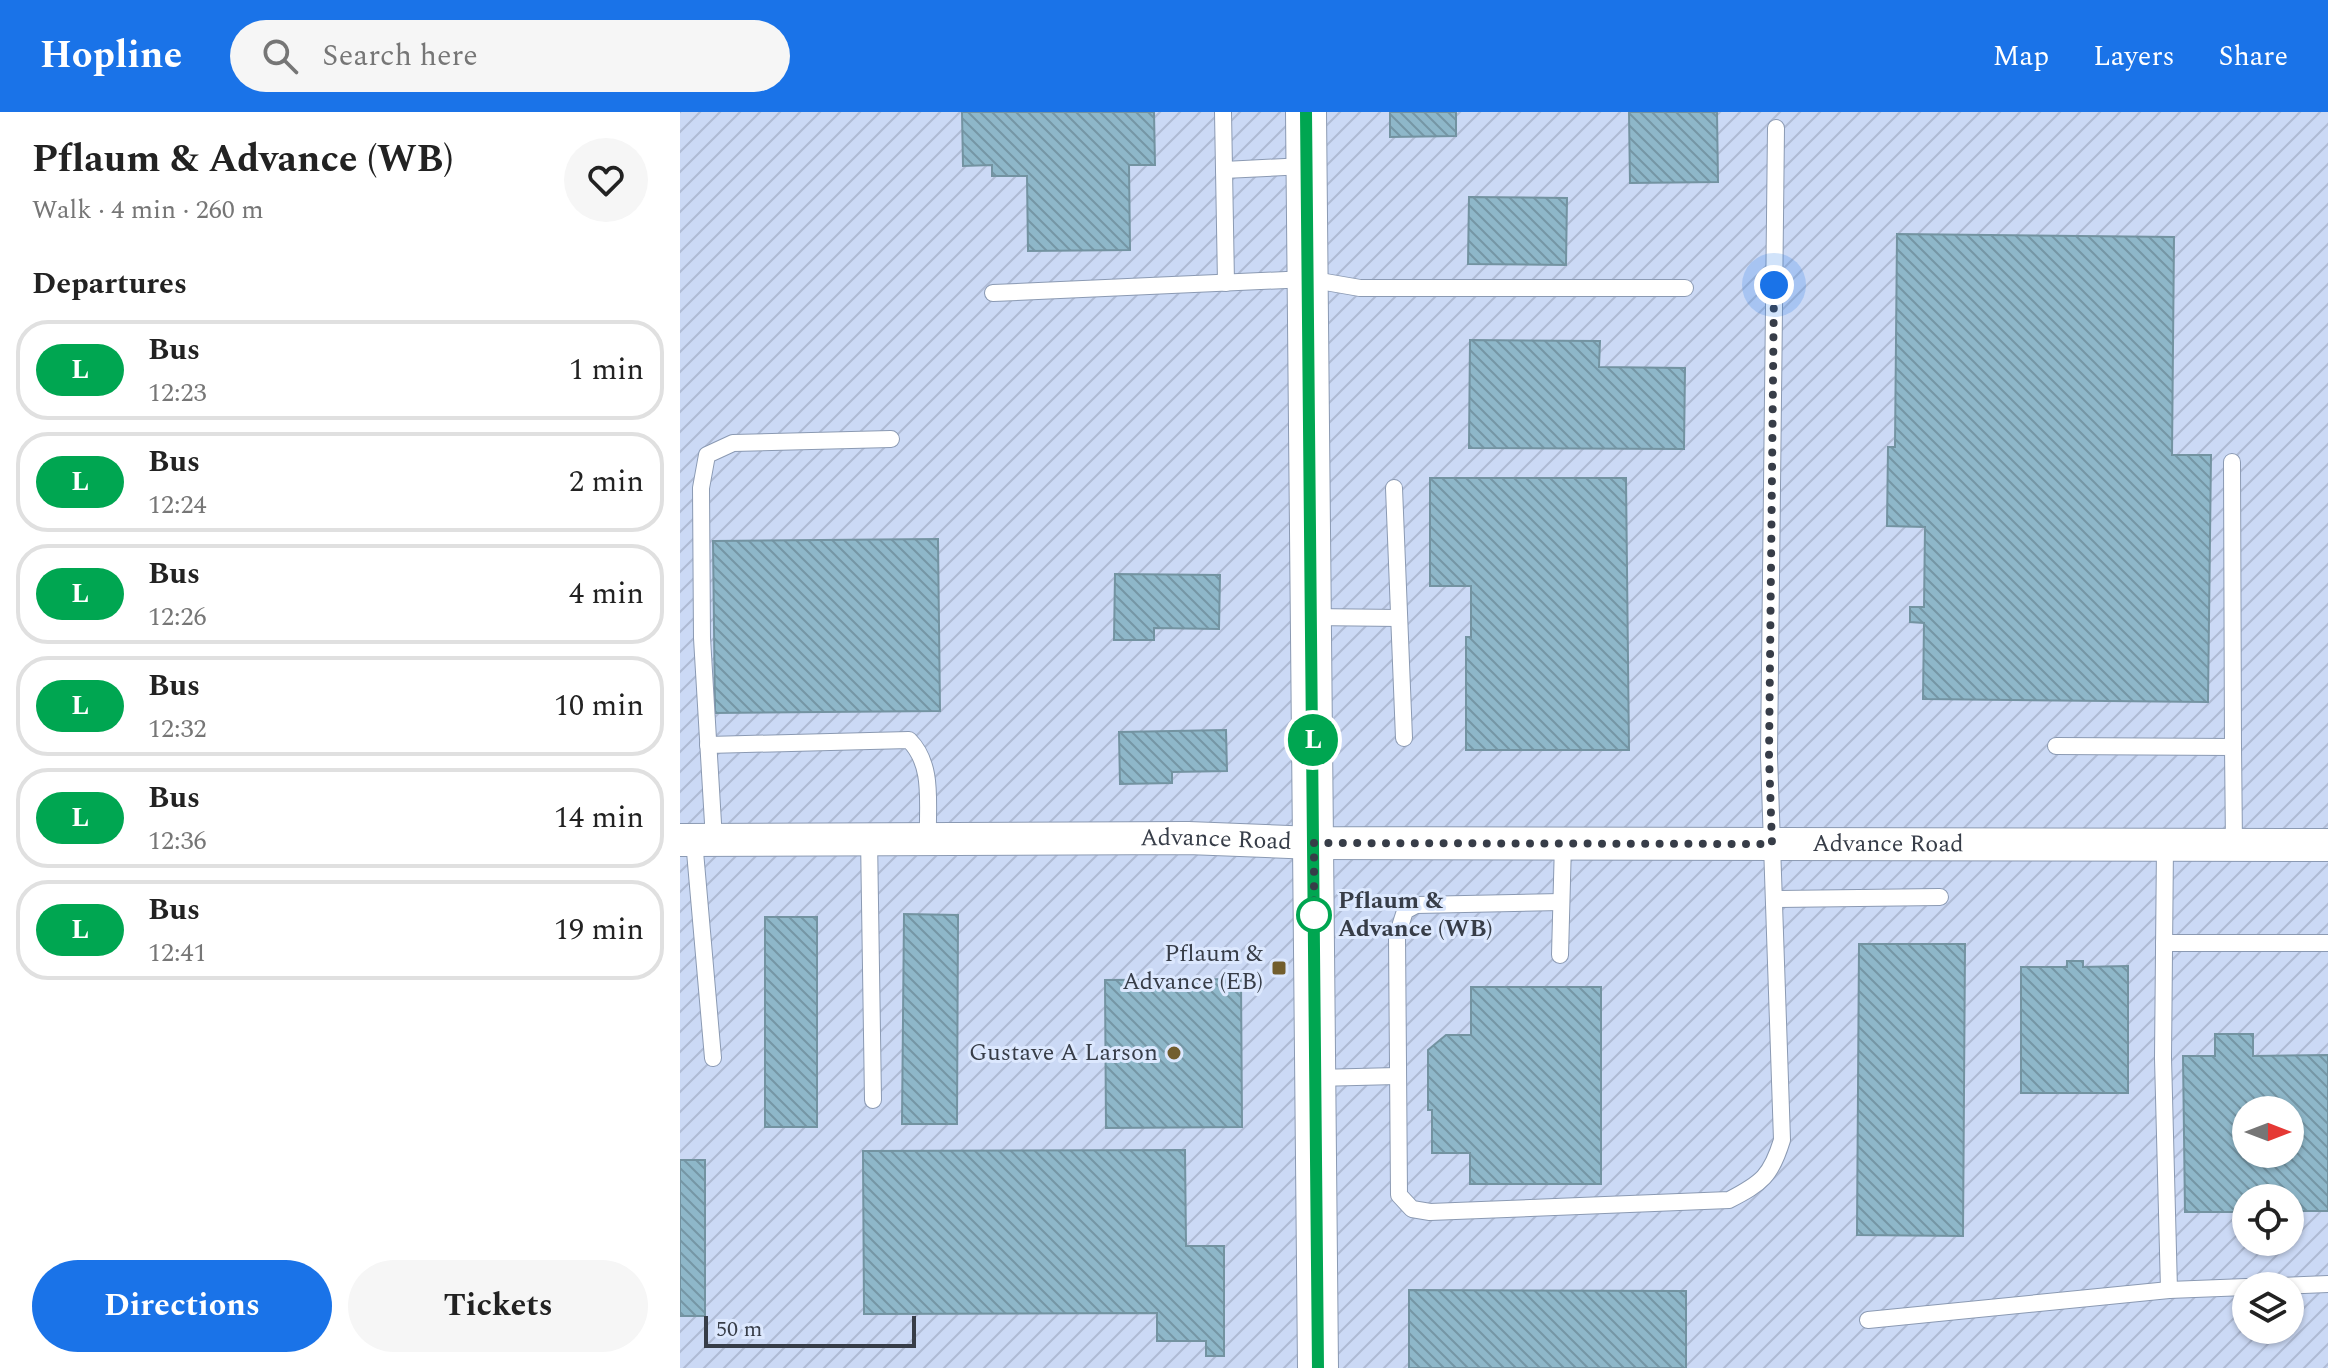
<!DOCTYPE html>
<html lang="en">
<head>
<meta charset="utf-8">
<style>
  body { margin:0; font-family:Spectral,serif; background:#f6f6f6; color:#222; height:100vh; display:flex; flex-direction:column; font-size:30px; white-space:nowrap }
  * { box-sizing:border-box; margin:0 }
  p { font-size:26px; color:#767676 }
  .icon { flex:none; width:44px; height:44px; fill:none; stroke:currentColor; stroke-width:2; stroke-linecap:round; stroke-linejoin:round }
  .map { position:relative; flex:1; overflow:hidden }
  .details { display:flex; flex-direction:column; background:#fff; width:680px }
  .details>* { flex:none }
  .badge { padding:0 16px; border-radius:26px; font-size:28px; line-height:52px }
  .needle { width:52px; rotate:90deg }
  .buttons { position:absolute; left:1552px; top:984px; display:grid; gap:16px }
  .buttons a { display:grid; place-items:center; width:72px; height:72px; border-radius:50%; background:#fff; box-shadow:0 2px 6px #0004; font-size:40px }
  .scale { position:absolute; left:24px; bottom:20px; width:212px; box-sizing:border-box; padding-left:8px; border:4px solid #373d48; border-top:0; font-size:22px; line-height:28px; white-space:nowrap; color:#373d48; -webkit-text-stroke:6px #dce8fe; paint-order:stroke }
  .you { position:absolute; width:40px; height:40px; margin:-20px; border:6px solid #fff; border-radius:50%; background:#1a73e8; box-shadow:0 0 0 12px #1a73e833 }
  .map>.badge { position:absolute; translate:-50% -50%; box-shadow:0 0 0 4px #fff }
  h2 { padding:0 32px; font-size:30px; line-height:72px }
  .round { display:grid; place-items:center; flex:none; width:84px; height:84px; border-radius:42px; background:#f6f6f6 }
  .summary { display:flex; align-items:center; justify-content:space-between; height:136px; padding:0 32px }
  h1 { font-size:38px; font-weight:700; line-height:60px }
  .action { display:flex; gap:16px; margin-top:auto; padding:16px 32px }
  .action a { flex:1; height:92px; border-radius:48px; background:#1a73e8; color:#fff; font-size:32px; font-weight:700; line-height:92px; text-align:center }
  .action a+a { background:#f6f6f6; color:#222 }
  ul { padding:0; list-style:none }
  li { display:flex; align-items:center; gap:24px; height:100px; margin:0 16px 12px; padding:0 16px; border:4px solid #e0e0e0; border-radius:32px }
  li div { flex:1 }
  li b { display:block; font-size:30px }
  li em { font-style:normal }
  li .badge { min-width:88px; font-weight:700; text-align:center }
  header { display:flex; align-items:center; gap:48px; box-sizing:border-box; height:112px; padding:0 40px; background:#1a73e8; color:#fff }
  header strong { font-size:38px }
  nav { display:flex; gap:44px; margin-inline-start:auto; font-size:28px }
  .search { width:560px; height:72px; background:#f6f6f6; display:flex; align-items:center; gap:20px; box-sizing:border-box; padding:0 28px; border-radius:44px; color:#767676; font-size:30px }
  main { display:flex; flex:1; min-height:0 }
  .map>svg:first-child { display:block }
</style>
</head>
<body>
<header>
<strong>Hopline</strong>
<div class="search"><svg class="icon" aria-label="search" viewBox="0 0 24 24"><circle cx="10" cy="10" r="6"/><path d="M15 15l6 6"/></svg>Search here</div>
<nav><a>Map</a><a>Layers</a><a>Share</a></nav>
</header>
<main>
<section class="details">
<div class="summary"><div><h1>Pflaum &amp; Advance (WB)</h1><p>Walk · 4 min · 260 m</p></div><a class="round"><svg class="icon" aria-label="heart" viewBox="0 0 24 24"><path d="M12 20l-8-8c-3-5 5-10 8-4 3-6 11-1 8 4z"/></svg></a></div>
<h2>Departures</h2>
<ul>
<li><span class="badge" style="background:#00a651;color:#fff">L</span><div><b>Bus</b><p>12:23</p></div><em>1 min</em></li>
<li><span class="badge" style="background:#00a651;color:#fff">L</span><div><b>Bus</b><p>12:24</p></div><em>2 min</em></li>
<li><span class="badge" style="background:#00a651;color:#fff">L</span><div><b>Bus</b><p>12:26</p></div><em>4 min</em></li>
<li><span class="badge" style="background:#00a651;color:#fff">L</span><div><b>Bus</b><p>12:32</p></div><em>10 min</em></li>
<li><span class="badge" style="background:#00a651;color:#fff">L</span><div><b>Bus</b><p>12:36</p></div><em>14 min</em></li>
<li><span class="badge" style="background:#00a651;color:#fff">L</span><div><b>Bus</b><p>12:41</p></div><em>19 min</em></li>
</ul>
<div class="action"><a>Directions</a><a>Tickets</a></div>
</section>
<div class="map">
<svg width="1648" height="1256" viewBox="0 0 1648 1256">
  <defs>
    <pattern id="industrial-furrows" width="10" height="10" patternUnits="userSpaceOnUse" patternTransform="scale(2)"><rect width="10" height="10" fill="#cbd9f5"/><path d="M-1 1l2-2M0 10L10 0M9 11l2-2" fill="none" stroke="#afbbd4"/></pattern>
    <pattern id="building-back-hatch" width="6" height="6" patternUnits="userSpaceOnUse" patternTransform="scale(2)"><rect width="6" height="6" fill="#8eb7c9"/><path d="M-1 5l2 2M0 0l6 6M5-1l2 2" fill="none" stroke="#7596a5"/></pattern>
  </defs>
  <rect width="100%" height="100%" fill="#dce8fe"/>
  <path fill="url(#industrial-furrows)" fill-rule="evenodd" d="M0,0h1648v1256h-1648zM1566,998h44v44h-44zM1566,1086h44v44h-44zM1566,1174h44v44h-44z"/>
  <g fill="url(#building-back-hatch)" stroke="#7393a1" stroke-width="2" fill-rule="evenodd">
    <polygon points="282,0 474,0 475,53 449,53 450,138 348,139 347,64 312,64 312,53 283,54"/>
    <polygon points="710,0 776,0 776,24 710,25"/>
    <polygon points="949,0 1037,0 1038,70 950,71"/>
    <polygon points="789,85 887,86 886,153 788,152"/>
    <polygon points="1217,122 1494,125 1492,343 1531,343 1528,590 1243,587 1244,511 1230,510 1230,495 1244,495 1245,415 1207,414 1208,335 1215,335"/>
    <polygon points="790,228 920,229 919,255 1005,256 1004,337 789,336"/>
    <polygon points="750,366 946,366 949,638 786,638 786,525 791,525 791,474 750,474"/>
    <polygon points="258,427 260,599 35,601 33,429"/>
    <polygon points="435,462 540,463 539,517 474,516 474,528 434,528"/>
    <polygon points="546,618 547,659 492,660 492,671 440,672 439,620"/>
    <polygon points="224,802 278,803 277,1012 222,1012"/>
    <rect x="85" y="805" width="52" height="210"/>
    <polygon points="1179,832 1285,832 1283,1124 1177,1123"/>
    <polygon points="1387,849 1403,849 1403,855 1448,854 1448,981 1341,981 1341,855 1387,855"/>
    <polygon points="561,867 562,1015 426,1016 425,868"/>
    <polygon points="791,875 921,875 921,1072 790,1072 790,1041 752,1041 752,998 748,998 748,938 766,923 791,923"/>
    <path d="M1535,922h38v22l75,-1v156h-38v-13h-44v14h-61l-2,-156h32zM1566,998h44v44h-44z"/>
    <polygon points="505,1038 506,1134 544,1134 544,1244 526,1244 526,1229 477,1229 477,1201 184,1202 183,1039"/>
    <rect x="0" y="1048" width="25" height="156"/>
    <polygon points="729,1178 1006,1179 1006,1256 729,1256"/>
  </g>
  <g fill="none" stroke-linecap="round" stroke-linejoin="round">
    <g stroke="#8b9ab3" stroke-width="18">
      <g id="service">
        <polyline points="543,0 546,171"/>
        <polyline points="544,58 625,54"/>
        <polyline points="313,181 628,167 680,176 1005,176"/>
        <polyline points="1552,350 1553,635"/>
        <polyline points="714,376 724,626"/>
        <polyline points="631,505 719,506"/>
        <path d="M28,633l201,-5c25,25 18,63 19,97"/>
        <polyline points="1376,634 1553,635 1554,733"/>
        <polyline points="189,725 193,988"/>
        <polyline points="14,728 33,946"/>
        <polyline points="34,728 22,526 21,376 27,343 53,331 211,327"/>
        <polyline points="1485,733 1483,946 1489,1178"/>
        <polyline points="1094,787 1260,785"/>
        <path d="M881,790l-145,3 -11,6 -8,25 2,259 13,14 18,3 299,-12c33,-17 42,-24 53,-60l-13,-384 7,-628"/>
        <polyline points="1484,831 1648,831"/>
        <polyline points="880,843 883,731"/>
        <polyline points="636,966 717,964"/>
        <polyline points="1599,1174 1648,1172"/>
        <polyline points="1188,1208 1489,1178 1566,1175"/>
      </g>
    </g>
    <g stroke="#8b9ab3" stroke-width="34">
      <g id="minor">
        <path id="s1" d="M0,728l508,-2 126,5 1014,2"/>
      </g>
    </g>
    <g stroke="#8b9ab3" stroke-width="42">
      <polyline id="tertiary" points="626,0 638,1256"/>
    </g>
    <use href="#service" stroke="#fff" stroke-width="16"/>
    <use href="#minor" stroke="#fff" stroke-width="32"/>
    <use href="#tertiary" stroke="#fff" stroke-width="40"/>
  </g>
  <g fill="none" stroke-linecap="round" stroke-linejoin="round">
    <g stroke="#fff" stroke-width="18">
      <polyline id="line" points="626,0 638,1256"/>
    </g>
    <use href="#line" stroke="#00a651" stroke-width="12"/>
    <polyline stroke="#373d48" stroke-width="8" stroke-dasharray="0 14.4" points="634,803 634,731 1092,732 1089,644 1094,173"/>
  </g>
  <circle fill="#fff" stroke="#00a651" stroke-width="4" cx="634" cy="803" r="16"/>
  <g fill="#725e2d" stroke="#dce8fe" stroke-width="3">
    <rect x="591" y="848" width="16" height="16" rx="4"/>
    <circle cx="494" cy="941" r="8"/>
  </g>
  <g text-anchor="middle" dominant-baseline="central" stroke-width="6" stroke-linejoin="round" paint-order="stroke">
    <g font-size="24" fill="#373d48" stroke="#dce8fe">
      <text stroke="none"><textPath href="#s1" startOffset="536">Advance Road</textPath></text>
      <text stroke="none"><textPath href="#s1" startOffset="1208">Advance Road</textPath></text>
    </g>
    <g font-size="24" font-weight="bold" fill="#373d48" stroke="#dce8fe" text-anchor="start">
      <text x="658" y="789">Pflaum &amp;<tspan x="658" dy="28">Advance (WB)</tspan></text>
    </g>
    <g font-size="24" fill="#373d48" stroke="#dce8fe" text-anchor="end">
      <text x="583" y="842">Pflaum &amp;<tspan x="583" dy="28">Advance (EB)</tspan></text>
      <text x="478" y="941">Gustave A Larson</text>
    </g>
  </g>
</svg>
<div class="buttons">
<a><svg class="needle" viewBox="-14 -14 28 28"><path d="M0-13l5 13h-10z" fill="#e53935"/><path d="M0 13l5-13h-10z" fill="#767676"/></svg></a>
<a><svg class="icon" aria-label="locate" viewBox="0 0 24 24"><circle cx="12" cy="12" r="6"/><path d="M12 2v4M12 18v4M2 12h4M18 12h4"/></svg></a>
<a><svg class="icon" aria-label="layers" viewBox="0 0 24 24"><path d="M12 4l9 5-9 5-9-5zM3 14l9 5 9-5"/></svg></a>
</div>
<div class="scale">50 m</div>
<div class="you" style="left:1094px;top:173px"></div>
<b class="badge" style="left:633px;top:628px;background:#00a651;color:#fff">L</b>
</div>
</main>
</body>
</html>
